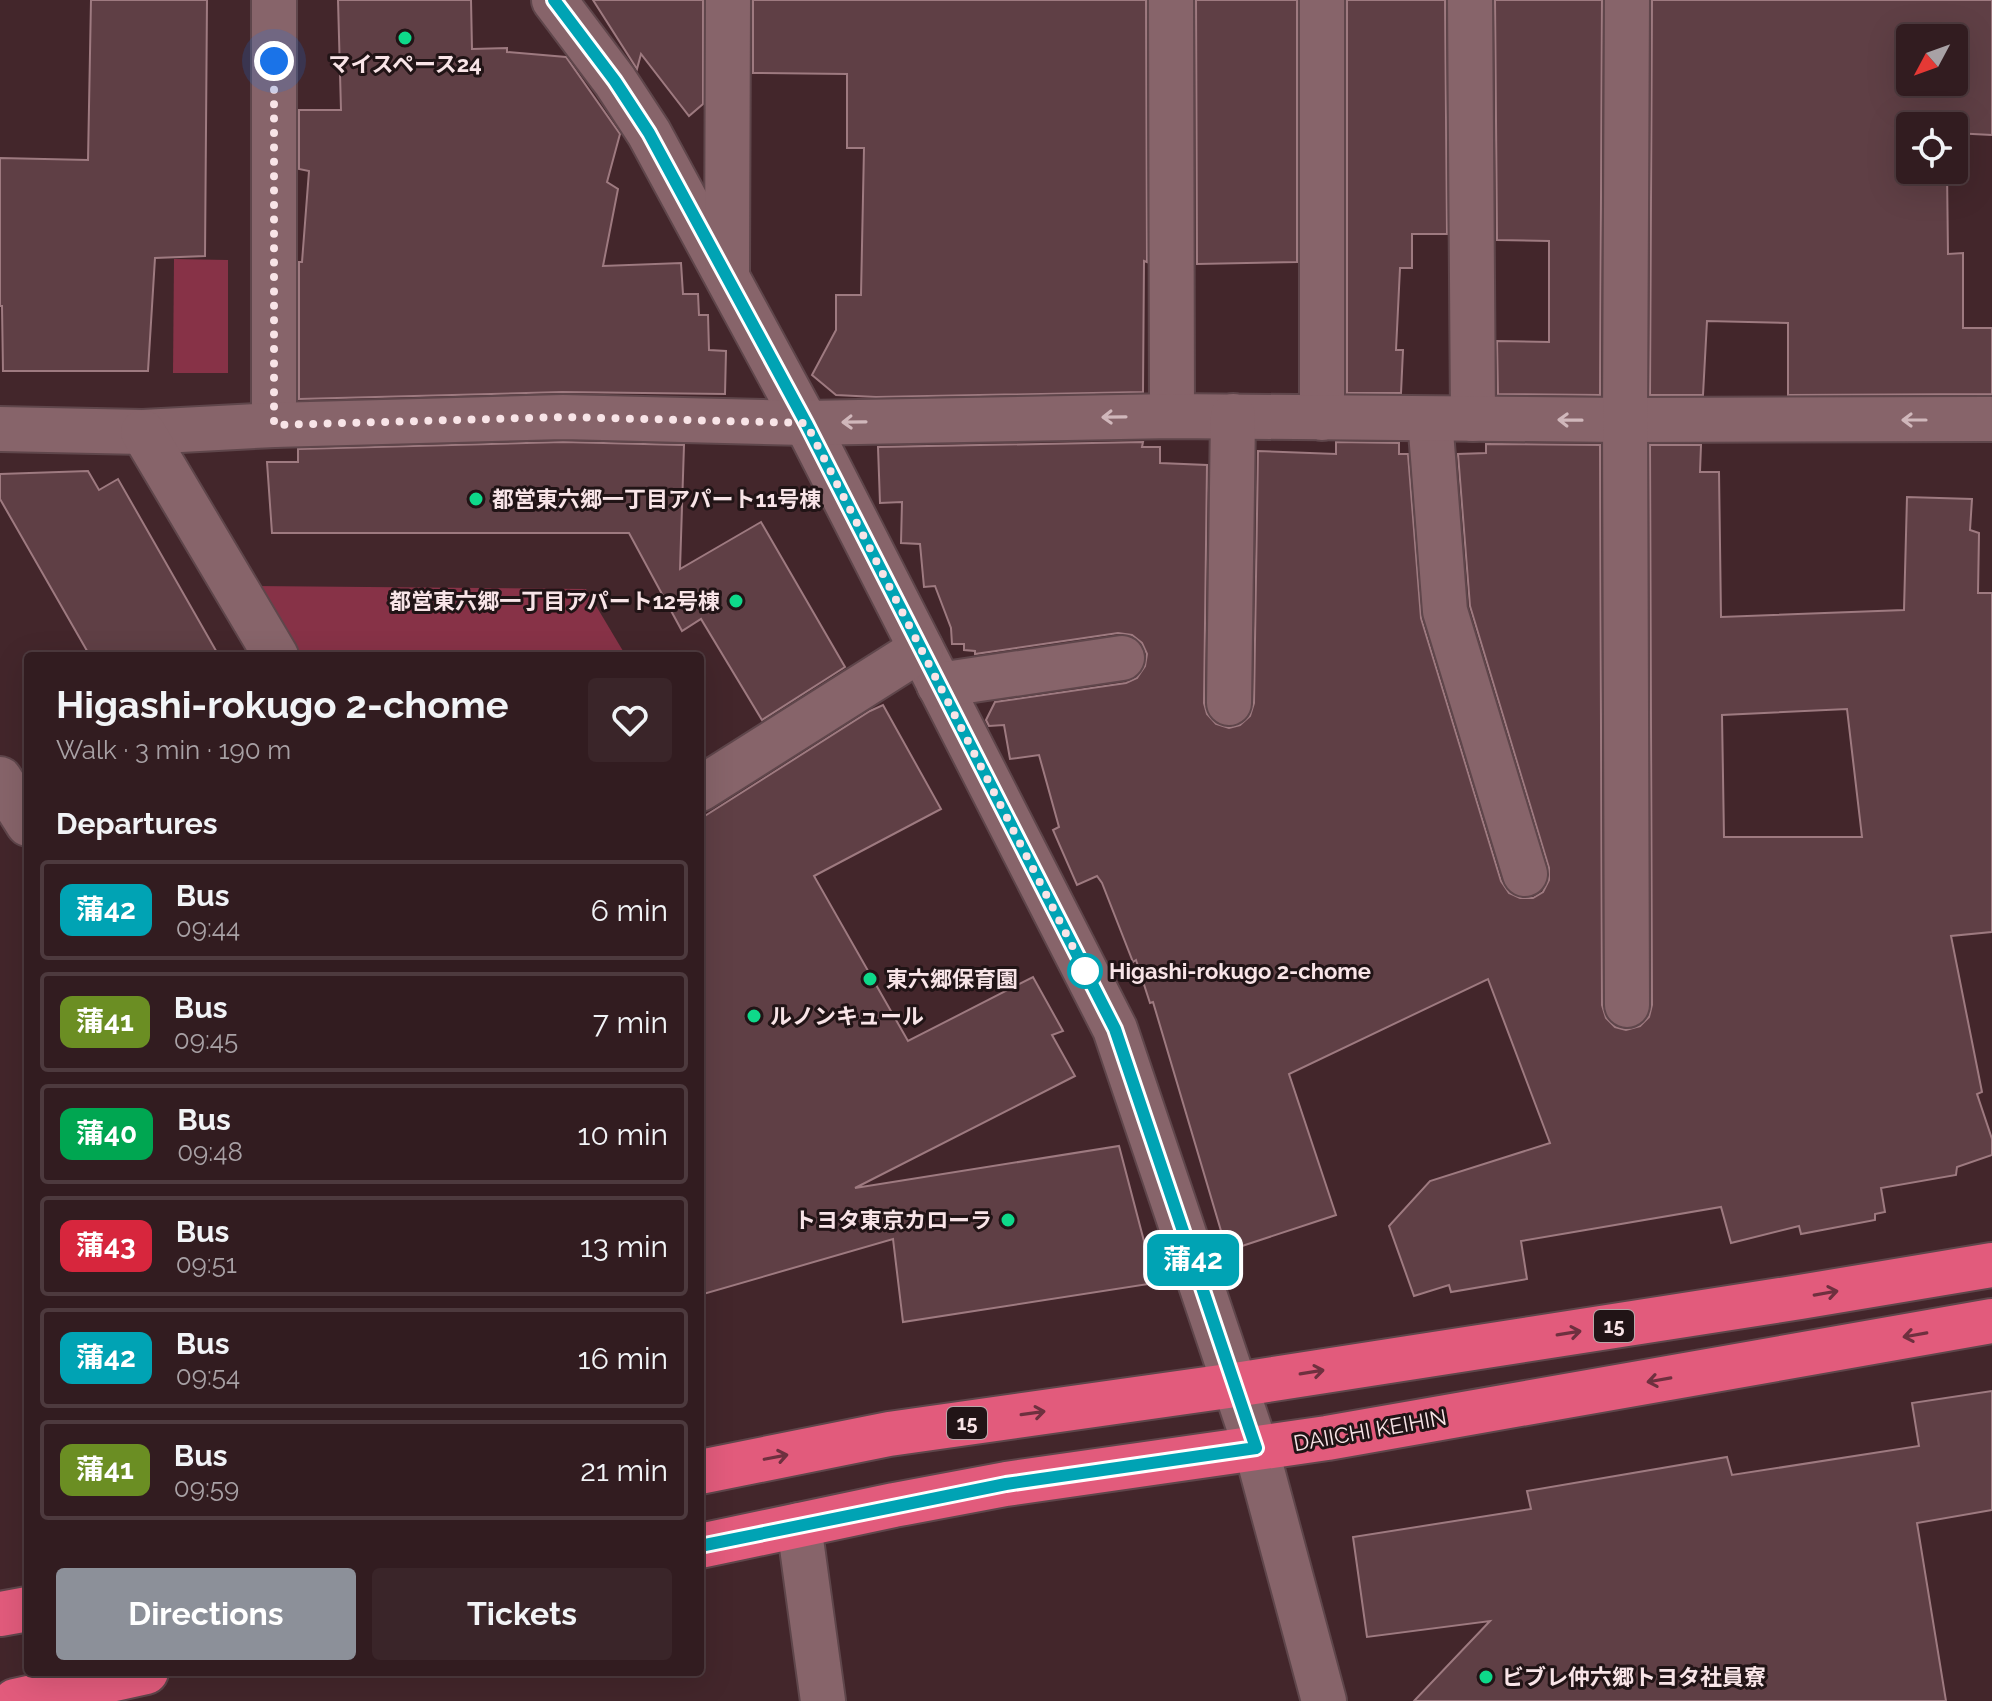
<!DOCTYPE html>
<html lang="en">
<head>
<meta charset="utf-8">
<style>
  body { margin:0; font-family:Raleway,"Noto Sans JP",sans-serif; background:#3a2529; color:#f1f3f6; height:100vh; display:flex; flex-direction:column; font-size:30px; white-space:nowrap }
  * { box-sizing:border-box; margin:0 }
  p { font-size:26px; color:#a8a1a5 }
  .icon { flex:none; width:44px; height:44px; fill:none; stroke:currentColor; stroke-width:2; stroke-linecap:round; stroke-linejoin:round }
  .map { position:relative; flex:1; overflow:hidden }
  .details { position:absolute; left:24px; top:652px; width:680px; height:1024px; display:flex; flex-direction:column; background:#321c20; border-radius:8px; box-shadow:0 8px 32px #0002,0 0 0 2px #4d3a3e }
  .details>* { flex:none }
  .badge { padding:0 16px; border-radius:12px; font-size:28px; line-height:52px }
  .needle { width:52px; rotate:229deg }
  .fabs { position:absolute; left:1896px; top:24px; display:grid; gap:16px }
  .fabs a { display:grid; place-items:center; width:72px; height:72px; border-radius:8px; background:#321c20; box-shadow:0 8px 32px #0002,0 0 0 2px #4d3a3e; font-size:40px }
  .you { position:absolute; width:40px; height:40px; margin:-20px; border:6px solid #fff; border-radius:50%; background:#1a73e8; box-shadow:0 0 0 12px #1a73e833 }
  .map>.badge { position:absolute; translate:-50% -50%; box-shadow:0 0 0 4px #fff }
  h2 { padding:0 32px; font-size:30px; line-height:72px }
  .round { display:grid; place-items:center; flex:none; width:84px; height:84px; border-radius:8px; background:#3a2529 }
  .summary { display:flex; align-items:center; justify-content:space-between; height:136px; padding:0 32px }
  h1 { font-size:38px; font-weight:700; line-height:60px }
  .action { display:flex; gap:16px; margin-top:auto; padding:16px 32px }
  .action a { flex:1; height:92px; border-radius:8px; background:#8c9099; color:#fff; font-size:32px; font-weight:700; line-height:92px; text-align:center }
  .action a+a { background:#3a2529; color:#f1f3f6 }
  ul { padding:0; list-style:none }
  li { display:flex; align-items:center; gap:24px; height:100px; margin:0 16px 12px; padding:0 16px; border:4px solid #4d3a3e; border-radius:8px }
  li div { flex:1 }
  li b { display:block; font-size:30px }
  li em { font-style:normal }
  li .badge { min-width:88px; font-weight:700; text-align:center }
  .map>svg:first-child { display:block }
</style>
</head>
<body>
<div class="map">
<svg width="1992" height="1701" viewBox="0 0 1992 1701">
  <rect width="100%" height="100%" fill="#43262b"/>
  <g fill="#873247">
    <polygon points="174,259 228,260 228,373 173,373"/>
    <polygon points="253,586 586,589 626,656 296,656"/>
  </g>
  <g fill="#5f3f45" stroke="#9e7a80" stroke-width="2" fill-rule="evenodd">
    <polygon points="91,0 207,0 205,256 155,258 148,371 3,371 2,306 0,306 0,158 88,160"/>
    <polygon points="338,0 471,0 472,49 507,48 507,52 566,57 620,134 607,182 618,189 603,266 681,263 683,294 698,294 699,315 708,315 709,350 726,351 725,394 562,392 299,399 299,262 302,262 309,171 299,169 299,110 341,110"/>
    <polygon points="593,0 703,0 703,104 689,116 641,54 637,69"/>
    <polygon points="753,0 1146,0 1147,262 1144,261 1143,392 876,397 836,395 812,375 836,330 836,295 861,295 864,148 847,148 847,74 753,73"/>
    <polygon points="1196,0 1297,0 1297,262 1197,264"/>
    <polygon points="1347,0 1445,0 1447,234 1412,234 1412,268 1400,268 1396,350 1403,350 1401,393 1347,393"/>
    <polygon points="1495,0 1602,0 1600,395 1498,394 1497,341 1549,342 1549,241 1497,240"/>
    <path d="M1652,0h340v135l-38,-2v-7h-44v44h37l1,84 15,-1v75h29v66l-204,1v-72l-81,-2 -4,74h-53zM1910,38h44v44h-44z"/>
    <polygon points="563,442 684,445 680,569 761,522 845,667 762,720 701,619 682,631 629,533 272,533 267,462 298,462 298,449"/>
    <path d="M1143,442l-1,5h18v16l47,2 -3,238 3,11 9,10 13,4 11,-3 10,-9 4,-13 4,-252 78,3v-12l63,1v11h9l13,164 80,263 8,12 11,5h13l10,-6 6,-12v-12l-79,-262 -12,-152 28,-1v-9l114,1 2,560 4,13 9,9 11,3 14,-4 9,-9 3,-12 -2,-560h51l-1,27h19l2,145 183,-7 3,-113 65,2 -2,31 9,3 -1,60h14v339l-41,4 31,156 -5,2 15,45v16l-35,12 -1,8 -75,13 4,24 -10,2v6l-74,14 -2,-8 -68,17 -10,-36 -200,34 6,38 -76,13 -2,-7 -35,11 -25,-70 41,-45 120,-38 -62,-164 -199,95 47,141 -109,36 -74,-249 -3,1 -14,-43 -3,2 -31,-79 -5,-7 -20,9 -24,-55 6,-3 -20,-72 -29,4 -6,-34 -15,1 -3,-6 9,-18 131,-19 11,-5 8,-12 2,-12 -5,-11 -10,-8 -14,-2 -143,21v-3l-11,-1v-6h-12l-1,-16 -16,-42 -11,1 -4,-43 -19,-1 1,-41 -22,1 -2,-56zM1847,709l15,128h-138l-2,-122z"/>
    <polygon points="88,471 99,490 118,479 219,656 90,656 0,499 0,474"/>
    <polygon points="883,705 941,809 814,876 908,1041 1033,977 1063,1031 1052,1035 1075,1076 855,1188 1119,1146 1155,1283 903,1322 893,1239 700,1295 700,819 870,711"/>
    <polygon points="1992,1391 1992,1510 1917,1523 1946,1701 1414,1701 1490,1621 1367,1637 1353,1537 1531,1509 1527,1491 1727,1457 1732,1475 1919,1446 1912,1403"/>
  </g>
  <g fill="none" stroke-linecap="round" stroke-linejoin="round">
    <g stroke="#5f464b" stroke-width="48">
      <g id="minor">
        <polyline points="274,0 274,425"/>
        <polyline points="554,0 615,81 649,133 806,423 1115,1029 1256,1448 1324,1701"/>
        <polyline points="1171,0 1172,416"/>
        <polyline points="1322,0 1322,418"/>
        <polyline points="1470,0 1473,419"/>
        <polyline points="727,274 728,0"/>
        <polyline points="1430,419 1445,611 1525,874"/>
        <polyline points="0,429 143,432 274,425 563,417 806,423 1172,416 1625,420 1992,419"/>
        <polyline points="143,432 276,656"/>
        <polyline points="939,685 1122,658"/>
        <polyline points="1229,703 1233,416"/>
        <polyline points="0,779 28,824"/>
        <polyline points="700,789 921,649"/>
        <polyline points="1627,1005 1625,420 1627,0"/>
        <polyline points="799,1525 823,1701"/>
      </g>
    </g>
    <g stroke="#5f464b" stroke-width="48">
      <g id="highway">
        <polyline points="700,1472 889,1434 1235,1385 1800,1297 1992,1265"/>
        <polyline points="700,1546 894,1505 1006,1484 1327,1438 1992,1321"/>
        <polyline points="0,1614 28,1609"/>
        <polyline points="15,1701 146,1672"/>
      </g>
    </g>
    <use href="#minor" stroke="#87646a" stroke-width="44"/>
    <use href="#highway" stroke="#e25b7c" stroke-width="44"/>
  </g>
  <defs><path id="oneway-shaft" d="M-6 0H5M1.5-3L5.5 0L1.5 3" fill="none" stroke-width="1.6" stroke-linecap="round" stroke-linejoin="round" transform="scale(2)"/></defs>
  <g stroke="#d0b7bb">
    <use href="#oneway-shaft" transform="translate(1114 417) rotate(179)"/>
    <use href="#oneway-shaft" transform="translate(1570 420) rotate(-179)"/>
    <use href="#oneway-shaft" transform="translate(1914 420) rotate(180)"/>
    <use href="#oneway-shaft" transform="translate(854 422) rotate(179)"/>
  </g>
  <g stroke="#6e303f">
    <use href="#oneway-shaft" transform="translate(1826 1293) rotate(-10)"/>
    <use href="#oneway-shaft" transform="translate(1569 1333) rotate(-9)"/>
    <use href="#oneway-shaft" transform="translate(1915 1335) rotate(170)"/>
    <use href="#oneway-shaft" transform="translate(1312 1372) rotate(-9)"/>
    <use href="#oneway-shaft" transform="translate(1659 1380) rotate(170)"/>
    <use href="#oneway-shaft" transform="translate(1033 1413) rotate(-8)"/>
    <use href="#oneway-shaft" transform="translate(776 1457) rotate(-11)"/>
  </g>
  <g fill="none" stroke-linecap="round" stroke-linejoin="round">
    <g stroke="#fff" stroke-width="18">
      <polyline id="line" points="554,0 615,81 649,133 806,423 1115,1029 1256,1448 1006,1484 700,1546"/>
    </g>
    <use href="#line" stroke="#00a3b4" stroke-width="12"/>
    <polyline stroke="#f8e4e7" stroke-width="8" stroke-dasharray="0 14.4" points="274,61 274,425 563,417 806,423 1085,971"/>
  </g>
  <g fill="#0ed98a" stroke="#211416" stroke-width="3">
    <circle cx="405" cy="38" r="8"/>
    <circle cx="476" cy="499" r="8"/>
    <circle cx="736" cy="601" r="8"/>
    <circle cx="870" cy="979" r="8"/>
    <circle cx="754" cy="1016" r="8"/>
    <circle cx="1008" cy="1220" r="8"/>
    <circle cx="1486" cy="1677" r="8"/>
  </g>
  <circle fill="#fff" stroke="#00a3b4" stroke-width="4" cx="1085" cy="971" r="16"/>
  <g text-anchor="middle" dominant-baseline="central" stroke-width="6" stroke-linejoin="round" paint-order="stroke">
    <g fill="#211416" stroke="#b8a6a8" stroke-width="2">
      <rect x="1594" y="1310" width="40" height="32" rx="6"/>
      <rect x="947" y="1407" width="40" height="32" rx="6"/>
    </g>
    <g font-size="20" font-weight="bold" fill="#f8e4e7">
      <text x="1614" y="1326">15</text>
      <text x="967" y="1423">15</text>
    </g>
    <g font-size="22" font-weight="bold" fill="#f8e4e7" stroke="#211416" text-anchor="start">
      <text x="405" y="64" text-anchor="middle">マイスペース24</text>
      <text x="492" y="499">都営東六郷一丁目アパート11号棟</text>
      <text x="720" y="601" text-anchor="end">都営東六郷一丁目アパート12号棟</text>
      <text x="886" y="979">東六郷保育園</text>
      <text x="770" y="1016">ルノンキュール</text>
      <text x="992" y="1220" text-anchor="end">トヨタ東京カローラ</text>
      <text x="1502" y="1677">ビブレ仲六郷トヨタ社員寮</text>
    </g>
    <g font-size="22" font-weight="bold" fill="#f8e4e7" stroke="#211416" text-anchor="start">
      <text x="1109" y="971">Higashi-rokugo 2-chome</text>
    </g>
    <g font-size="22" fill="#f8e4e7" stroke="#211416">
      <text transform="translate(1370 1430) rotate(-10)">DAIICHI KEIHIN</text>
    </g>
  </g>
</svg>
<div class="fabs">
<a><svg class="needle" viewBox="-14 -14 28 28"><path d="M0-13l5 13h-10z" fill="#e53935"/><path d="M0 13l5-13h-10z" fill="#a8a1a5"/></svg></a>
<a><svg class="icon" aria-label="locate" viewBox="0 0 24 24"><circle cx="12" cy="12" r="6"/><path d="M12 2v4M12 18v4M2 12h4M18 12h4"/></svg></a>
</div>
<div class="you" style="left:274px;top:61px"></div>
<b class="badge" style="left:1193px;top:1260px;background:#00a3b4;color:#fff">蒲42</b>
<section class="details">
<div class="summary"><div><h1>Higashi-rokugo 2-chome</h1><p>Walk · 3 min · 190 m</p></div><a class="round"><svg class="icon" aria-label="heart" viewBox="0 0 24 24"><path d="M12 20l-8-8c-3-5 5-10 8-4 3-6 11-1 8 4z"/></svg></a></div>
<h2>Departures</h2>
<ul>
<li><span class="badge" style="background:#00a3b4;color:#fff">蒲42</span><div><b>Bus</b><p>09:44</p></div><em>6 min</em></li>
<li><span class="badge" style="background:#6b8e23;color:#fff">蒲41</span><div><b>Bus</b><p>09:45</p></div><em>7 min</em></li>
<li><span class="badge" style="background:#00a651;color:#fff">蒲40</span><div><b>Bus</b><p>09:48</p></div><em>10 min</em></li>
<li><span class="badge" style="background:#d7263d;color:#fff">蒲43</span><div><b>Bus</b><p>09:51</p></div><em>13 min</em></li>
<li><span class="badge" style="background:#00a3b4;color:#fff">蒲42</span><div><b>Bus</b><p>09:54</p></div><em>16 min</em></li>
<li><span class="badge" style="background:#6b8e23;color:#fff">蒲41</span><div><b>Bus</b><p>09:59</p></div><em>21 min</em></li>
</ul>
<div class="action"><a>Directions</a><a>Tickets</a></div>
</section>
</div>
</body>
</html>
